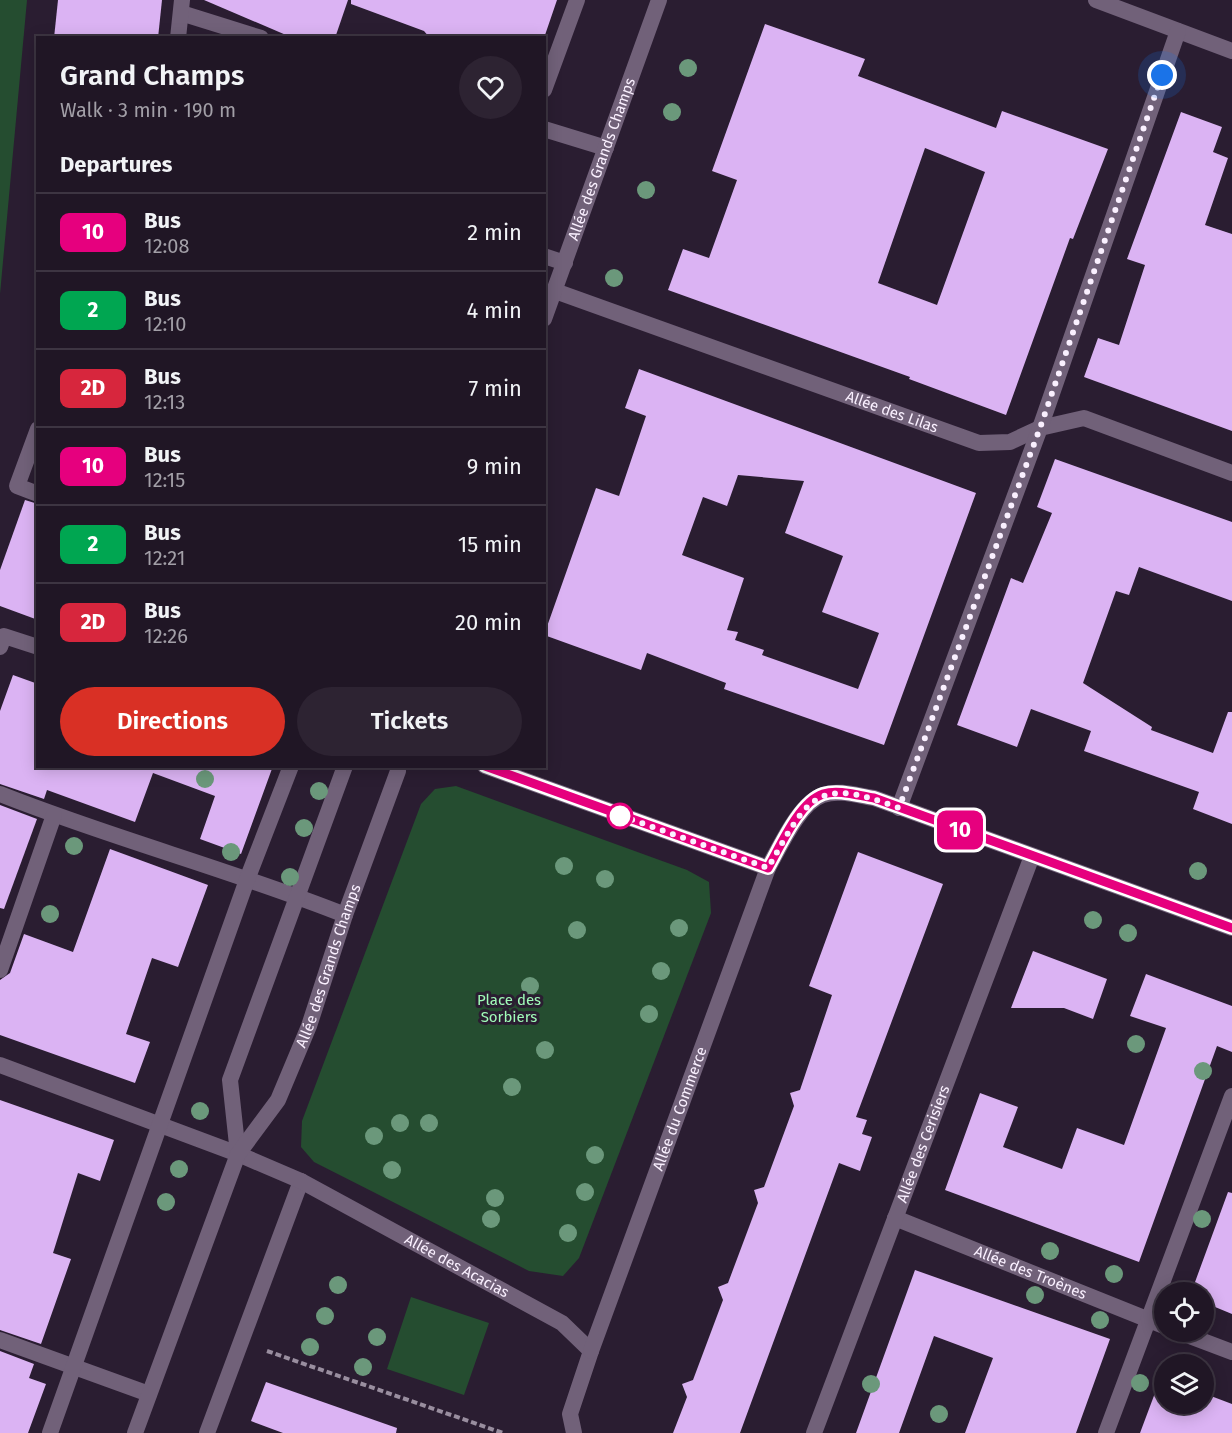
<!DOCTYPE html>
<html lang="en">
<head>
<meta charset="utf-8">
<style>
  body { margin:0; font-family:"Fira Sans",sans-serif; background:#2d2332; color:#f1f3f6; height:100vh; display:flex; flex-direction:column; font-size:22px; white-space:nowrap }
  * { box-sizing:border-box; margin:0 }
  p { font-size:20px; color:#a29fa7 }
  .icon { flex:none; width:33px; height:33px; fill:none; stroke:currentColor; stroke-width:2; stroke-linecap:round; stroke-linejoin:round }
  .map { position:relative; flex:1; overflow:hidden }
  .panel { position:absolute; left:36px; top:36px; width:510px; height:732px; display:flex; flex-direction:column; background:#201625; border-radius:0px; box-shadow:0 3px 15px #0003,0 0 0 2px #3d3542 }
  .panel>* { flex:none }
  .badge { padding:0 12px; border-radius:9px; font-size:21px; line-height:39px }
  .controls { position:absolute; left:1154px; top:1282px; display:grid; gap:12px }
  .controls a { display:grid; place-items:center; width:60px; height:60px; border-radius:50%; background:#201625; box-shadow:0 3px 15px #0003,0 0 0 2px #3d3542; font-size:30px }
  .you { position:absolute; width:30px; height:30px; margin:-15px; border:4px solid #fff; border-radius:50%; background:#1a73e8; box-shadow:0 0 0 9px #1a73e833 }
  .map>.badge { position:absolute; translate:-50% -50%; box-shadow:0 0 0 3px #fff }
  h2 { padding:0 24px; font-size:22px; line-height:54px }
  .round { display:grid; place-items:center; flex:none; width:63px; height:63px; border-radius:32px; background:#2d2332 }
  .summary { display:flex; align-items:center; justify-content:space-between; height:102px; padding:0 24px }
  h1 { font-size:28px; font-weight:600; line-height:45px }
  .primary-button { display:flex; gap:12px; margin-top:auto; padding:12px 24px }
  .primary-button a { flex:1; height:69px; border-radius:36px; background:#d93025; color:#fff; font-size:24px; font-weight:600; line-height:69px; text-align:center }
  .primary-button a+a { background:#2d2332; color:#f1f3f6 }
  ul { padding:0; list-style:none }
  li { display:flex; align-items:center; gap:18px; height:78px; padding:0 24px; border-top:2px solid #3d3542 }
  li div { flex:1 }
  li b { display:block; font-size:22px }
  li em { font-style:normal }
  li .badge { min-width:66px; font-weight:700; text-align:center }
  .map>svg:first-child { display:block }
</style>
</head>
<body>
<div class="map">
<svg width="1232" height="1433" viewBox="0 0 1232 1433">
  <rect width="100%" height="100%" fill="#2a1d31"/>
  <g fill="#254d30">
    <polygon points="0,0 27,0 0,294"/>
    <polygon points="456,786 687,870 709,882 711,913 579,1258 563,1276 529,1271 314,1162 301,1147 302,1121 421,804 435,789"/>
    <polygon points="411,1297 489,1323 464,1395 387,1369"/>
  </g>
  <g fill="#dbb3f3" fill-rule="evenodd">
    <polygon points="58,0 162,0 158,38 54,38"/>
    <polygon points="204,0 348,0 335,38 293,38"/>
    <polygon points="351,0 557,0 544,38 430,38 424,31 351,4"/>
    <path d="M765,24l100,35 -7,17 138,52 6,-17 106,38 -35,90 -3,-1 -64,177 -97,-36 1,-2 -242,-87 15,-41 26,9 28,-78 -25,-9zM925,148l60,24 -48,133 -59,-22z"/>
    <polygon points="1181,112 1222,127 1213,152 1228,158 1205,225 1232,234 1232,431 1084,377 1098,338 1119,345 1145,265 1127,259"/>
    <path d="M639,369l337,124 -92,252 -160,-56 2,-6 -79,-30 -6,17 -97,-35 52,-147 23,8 27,-80 -21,-8zM738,475l66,6 -19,52 58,23 -21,56 57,21 -21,56 -96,-34 2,-5 -29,-10 3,-8 -11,-2 17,-52 -62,-23 21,-58 24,9z"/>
    <polygon points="1055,459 1232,522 1232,601 1139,567 1129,595 1116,591 1083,683 1152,727 1151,730 1213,753 1228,712 1232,712 1232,824 1193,809 1199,792 1084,751 1091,731 1031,709 1017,747 957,725 1011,578 1023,583 1052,513 1037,507"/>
    <polygon points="25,500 38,504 38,620 0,606 0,570"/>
    <polygon points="13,675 38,684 38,766 273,766 241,854 200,839 215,796 153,773 135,822 47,790 44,799 0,784 0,711"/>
    <polygon points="0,805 37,819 4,909 0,908"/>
    <polygon points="110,849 208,885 178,967 152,958 126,1034 150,1042 135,1083 0,1035 0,980 10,973 24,934 73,952"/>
    <polygon points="858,852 943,884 856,1117 867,1120 862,1134 872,1137 860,1171 839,1163 740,1433 673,1433 687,1397 682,1384 693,1380 723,1300 718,1287 728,1283 758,1203 754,1190 764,1187 794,1106 790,1093 800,1090 832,995 809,986"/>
    <polygon points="1033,951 1107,979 1093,1019 1064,1008 1011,1008"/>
    <polygon points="1146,974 1232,1006 1232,1052 1217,1046 1139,1262 945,1190 980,1093 1018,1107 1003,1147 1062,1169 1077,1128 1124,1145 1166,1028 1130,1016"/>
    <polygon points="0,1100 114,1140 100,1181 78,1173 53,1253 71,1259 41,1344 0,1330"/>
    <polygon points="1228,1192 1232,1193 1232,1314 1203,1302 1203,1293 1191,1293"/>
    <polygon points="915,1270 1110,1339 1076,1433 965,1433 993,1358 934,1336 899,1433 856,1433"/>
    <polygon points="0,1351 34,1364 29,1378 46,1384 28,1433 0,1433"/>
    <polygon points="1161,1377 1164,1379 1164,1404 1203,1404 1203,1393 1232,1404 1232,1433 1140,1433"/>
    <polygon points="266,1382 397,1428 396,1433 283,1433 251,1421"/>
  </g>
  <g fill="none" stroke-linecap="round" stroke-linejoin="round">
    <polyline stroke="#998e9f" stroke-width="4" stroke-dasharray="6 3" stroke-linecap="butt" points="267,1351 503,1433"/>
    <g stroke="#716179" stroke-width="16">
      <polyline points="181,13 261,38"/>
      <polyline points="544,90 577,0"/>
      <polyline points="544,129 606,148"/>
      <polyline points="544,256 565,263"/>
      <polyline points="0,647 4,636 38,647"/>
      <path d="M0,794c113,45 232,76 345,121"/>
      <polyline points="0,970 54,815"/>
      <polyline points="0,1065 238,1154"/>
      <polyline points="0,1340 149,1394"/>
      <polyline points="50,1433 248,877 291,766"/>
      <polyline points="207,1433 301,1181"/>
    </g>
    <g stroke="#716179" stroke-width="16">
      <polyline points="1096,0 1232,51"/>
      <polyline points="178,38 182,0"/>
      <path id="s1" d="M555,291l424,152 31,-1 30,-14 44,-10 148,55"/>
      <path id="s2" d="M544,319l115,-319"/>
      <polyline points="38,429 17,486 38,494"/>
      <path d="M485,766l283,102c12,-21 31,-65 55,-73 16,-6 36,1 51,3l358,130"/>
      <polyline points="899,808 1040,428 1178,31"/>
      <path id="s3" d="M238,1154l63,27 261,142 29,28 -21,63 4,19"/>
      <polyline points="238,1154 230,1080 345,766"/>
      <path id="s4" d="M895,1218l269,108"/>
      <polyline points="1179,1332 1232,1352"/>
      <path id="s5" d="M591,1351l177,-483"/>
      <path id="s6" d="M135,1433l103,-279 40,-54 31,-74 36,-111 53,-144 -1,-5"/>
      <path id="s7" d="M814,1433l218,-577"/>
      <polyline points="1106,1433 1232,1096"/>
    </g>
  </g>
  <g fill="#6b987b">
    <circle cx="688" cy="68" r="9"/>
    <circle cx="672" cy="112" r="9"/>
    <circle cx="646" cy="190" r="9"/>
    <circle cx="614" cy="278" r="9"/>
    <circle cx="205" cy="779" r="9"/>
    <circle cx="319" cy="791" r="9"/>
    <circle cx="304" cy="828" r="9"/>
    <circle cx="74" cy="846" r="9"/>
    <circle cx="231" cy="852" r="9"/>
    <circle cx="564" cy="866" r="9"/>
    <circle cx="1198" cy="871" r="9"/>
    <circle cx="290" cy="877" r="9"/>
    <circle cx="605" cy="879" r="9"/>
    <circle cx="50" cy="914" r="9"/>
    <circle cx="1093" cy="920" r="9"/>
    <circle cx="679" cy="928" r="9"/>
    <circle cx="577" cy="930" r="9"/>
    <circle cx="1128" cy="933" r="9"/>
    <circle cx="661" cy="971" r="9"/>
    <circle cx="530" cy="986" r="9"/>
    <circle cx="649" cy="1014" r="9"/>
    <circle cx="1136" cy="1044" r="9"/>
    <circle cx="545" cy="1050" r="9"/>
    <circle cx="1203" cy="1071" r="9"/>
    <circle cx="512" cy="1087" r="9"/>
    <circle cx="200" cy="1111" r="9"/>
    <circle cx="400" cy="1123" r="9"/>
    <circle cx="429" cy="1123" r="9"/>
    <circle cx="374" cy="1136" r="9"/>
    <circle cx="595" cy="1155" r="9"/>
    <circle cx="179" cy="1169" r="9"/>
    <circle cx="392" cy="1170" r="9"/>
    <circle cx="585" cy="1192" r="9"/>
    <circle cx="495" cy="1198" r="9"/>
    <circle cx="166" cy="1202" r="9"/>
    <circle cx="491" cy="1219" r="9"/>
    <circle cx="1202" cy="1219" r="9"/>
    <circle cx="568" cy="1233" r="9"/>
    <circle cx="1050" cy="1251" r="9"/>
    <circle cx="1114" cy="1274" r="9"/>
    <circle cx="338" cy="1285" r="9"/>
    <circle cx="1035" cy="1295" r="9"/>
    <circle cx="325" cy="1316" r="9"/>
    <circle cx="1100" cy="1320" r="9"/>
    <circle cx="377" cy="1337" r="9"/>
    <circle cx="310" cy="1347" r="9"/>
    <circle cx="363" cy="1367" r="9"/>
    <circle cx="1140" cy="1383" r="9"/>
    <circle cx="871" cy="1384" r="9"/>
    <circle cx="939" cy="1414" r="9"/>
  </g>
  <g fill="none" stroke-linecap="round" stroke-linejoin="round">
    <g stroke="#fff" stroke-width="14">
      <path id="line" d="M485,766l283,102c12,-21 31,-66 55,-74 16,-5 36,2 51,4l358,130"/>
    </g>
    <use href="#line" stroke="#e6007e" stroke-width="9"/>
    <path stroke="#faf0ff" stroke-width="6" stroke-dasharray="0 10.8" d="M620,816l-4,-2 152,54c40,-70 47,-93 131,-60l141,-380 122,-353"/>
  </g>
  <circle fill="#fff" stroke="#e6007e" stroke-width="3" cx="620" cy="816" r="12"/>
  <g text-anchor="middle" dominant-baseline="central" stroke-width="6" stroke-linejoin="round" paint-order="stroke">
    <g font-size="15" fill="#faf0ff" stroke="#2a1d31">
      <text stroke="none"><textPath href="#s2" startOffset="170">Allée des Grands Champs</textPath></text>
      <text stroke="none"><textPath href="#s1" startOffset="358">Allée des Lilas</textPath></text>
      <text stroke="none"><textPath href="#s6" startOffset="508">Allée des Grands Champs</textPath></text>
      <text stroke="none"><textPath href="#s5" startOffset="258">Allée du Commerce</textPath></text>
      <text stroke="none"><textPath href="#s7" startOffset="309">Allée des Cerisiers</textPath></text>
      <text stroke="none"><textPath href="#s3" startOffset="246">Allée des Acacias</textPath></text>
      <text stroke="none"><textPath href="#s4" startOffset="146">Allée des Troènes</textPath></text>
    </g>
    <g font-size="15" fill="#a0fcb8" stroke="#2a1d31">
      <text x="509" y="1000">Place des<tspan x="509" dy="17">Sorbiers</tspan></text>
    </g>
  </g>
</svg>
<div class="controls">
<a><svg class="icon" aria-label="locate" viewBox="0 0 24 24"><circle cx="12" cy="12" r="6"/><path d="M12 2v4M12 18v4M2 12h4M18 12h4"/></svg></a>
<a><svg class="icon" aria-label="layers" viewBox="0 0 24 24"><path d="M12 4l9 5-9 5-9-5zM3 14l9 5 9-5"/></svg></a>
</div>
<div class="you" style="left:1162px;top:75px"></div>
<b class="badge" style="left:960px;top:830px;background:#e6007e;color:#fff">10</b>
<section class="panel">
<div class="summary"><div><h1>Grand Champs</h1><p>Walk · 3 min · 190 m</p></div><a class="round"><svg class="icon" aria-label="heart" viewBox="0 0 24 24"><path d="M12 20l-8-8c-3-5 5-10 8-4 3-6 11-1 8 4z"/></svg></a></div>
<h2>Departures</h2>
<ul>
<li><span class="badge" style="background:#e6007e;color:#fff">10</span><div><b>Bus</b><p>12:08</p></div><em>2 min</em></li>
<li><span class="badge" style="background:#00a651;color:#fff">2</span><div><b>Bus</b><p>12:10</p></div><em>4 min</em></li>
<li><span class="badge" style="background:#d7263d;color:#fff">2D</span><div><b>Bus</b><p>12:13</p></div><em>7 min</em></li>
<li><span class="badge" style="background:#e6007e;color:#fff">10</span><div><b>Bus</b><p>12:15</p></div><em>9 min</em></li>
<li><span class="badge" style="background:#00a651;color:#fff">2</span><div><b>Bus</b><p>12:21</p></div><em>15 min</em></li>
<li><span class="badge" style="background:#d7263d;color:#fff">2D</span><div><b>Bus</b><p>12:26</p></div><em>20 min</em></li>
</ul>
<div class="primary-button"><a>Directions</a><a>Tickets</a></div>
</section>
</div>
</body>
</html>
